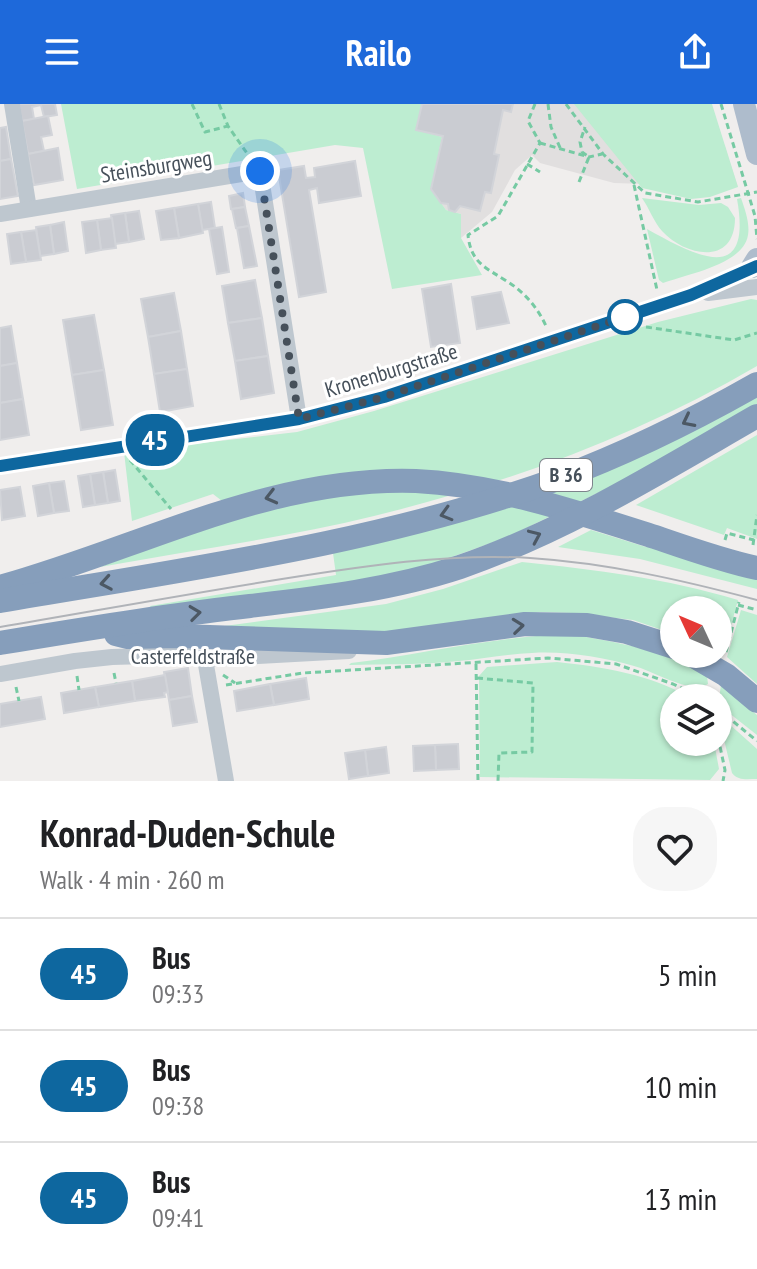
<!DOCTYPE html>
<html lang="en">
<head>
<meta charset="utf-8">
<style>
  body { margin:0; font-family:"PT Sans Narrow",sans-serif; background:#f6f6f6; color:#202124; height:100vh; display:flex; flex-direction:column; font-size:30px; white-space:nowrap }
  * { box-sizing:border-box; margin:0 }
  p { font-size:26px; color:#757577 }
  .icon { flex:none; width:44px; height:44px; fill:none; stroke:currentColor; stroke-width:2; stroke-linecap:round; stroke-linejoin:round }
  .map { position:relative; height:677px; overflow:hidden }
  .sheet { display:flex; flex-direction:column; background:#fff; flex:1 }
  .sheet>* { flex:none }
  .badge { padding:0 16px; border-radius:26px; font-size:28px; line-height:52px }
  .needle { width:52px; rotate:314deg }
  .tools { position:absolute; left:660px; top:492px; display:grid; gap:16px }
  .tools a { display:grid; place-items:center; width:72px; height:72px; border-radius:50%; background:#fff; box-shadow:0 2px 6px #0004; font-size:40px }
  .you { position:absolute; width:40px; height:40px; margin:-20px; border:6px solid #fff; border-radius:50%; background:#1a73e8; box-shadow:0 0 0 12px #1a73e833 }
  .map>.badge { position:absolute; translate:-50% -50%; box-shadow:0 0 0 4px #fff }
  .round { display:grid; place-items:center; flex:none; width:84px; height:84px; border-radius:32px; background:#f6f6f6 }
  .summary { display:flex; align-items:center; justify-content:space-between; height:136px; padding:0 40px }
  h1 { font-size:38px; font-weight:700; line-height:60px }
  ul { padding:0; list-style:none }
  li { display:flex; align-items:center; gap:24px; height:112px; padding:0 40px; border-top:2px solid #e0e0e0 }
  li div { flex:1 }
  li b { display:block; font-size:30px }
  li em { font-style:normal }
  li .badge { min-width:88px; font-weight:700; text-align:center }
  header { display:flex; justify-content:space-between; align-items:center; height:104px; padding:0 40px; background:#1e69da; color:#fff; font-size:36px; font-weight:700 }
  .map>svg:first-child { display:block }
</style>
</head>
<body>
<header><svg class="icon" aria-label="menu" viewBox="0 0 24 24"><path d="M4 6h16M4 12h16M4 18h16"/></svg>Railo<svg class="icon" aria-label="share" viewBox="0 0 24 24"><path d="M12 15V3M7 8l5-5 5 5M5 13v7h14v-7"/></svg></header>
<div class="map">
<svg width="757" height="677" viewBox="0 0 757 677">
  <rect width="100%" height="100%" fill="#f0eeed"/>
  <polygon fill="#e1dfdf" points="422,0 711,0 738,83 614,79 540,59 532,51 515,66 492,108 461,134 461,110 446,106 430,85 442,34 416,26"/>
  <g fill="#bdedd1">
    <polygon points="61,0 422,0 416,26 442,33 431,85 446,106 461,110 461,134 482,171 392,185 363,44 335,41 77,85"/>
    <polygon points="574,0 712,0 738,83 710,93 691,95 642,84"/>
    <path d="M642,94l57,7 22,-2 7,4 7,11c0,48 -49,39 -73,13 -8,-9 -13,-23 -20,-33z"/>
    <path d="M741,94c4,12 9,25 7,37 -4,29 -60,39 -85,48l-4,-3 -12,-51c47,26 106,59 90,-30z"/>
    <path d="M751,195l6,1v66c-120,70 -248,117 -383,150 -90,22 -183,34 -274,51l139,-53 -26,-20 -81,27 -8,-69 173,-20 77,-21 284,-89z"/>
    <polygon points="757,293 757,300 624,376 508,433 432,460 383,474 152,505 150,502 336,471 333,449"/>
    <polygon points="757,331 757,435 727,424 724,431 636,401"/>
    <polygon points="591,426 646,443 647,441 757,471 757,485 640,455 558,443"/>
    <path d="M522,458c75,8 143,16 216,38l-15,55 -5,-3v-42h-44v24l-41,-14 -61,-7 -32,-1 -175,24 -155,-8 176,-24 57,-15z"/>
    <polygon points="741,506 757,511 757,580 727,553"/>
    <path d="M570,530c48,9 95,15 137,42l1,8c-17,11 -54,-13 -74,-18 -33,-9 -68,-15 -102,-13 -25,1 -49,6 -73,8 -37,4 -74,3 -110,4l2,-2c73,-9 145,-27 219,-29z"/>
    <path d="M557,558c46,5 93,12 134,36h-17v44h40l5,27 -9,11 -230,-3 -1,-101 8,-9z"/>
    <polygon points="721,581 757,611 757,631 724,605 719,595"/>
    <path d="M727,618l30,27v30c-10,0 -19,2 -25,-6l-11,-46z"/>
  </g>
  <g fill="#caccd2" stroke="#d2d4d9" stroke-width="2">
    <polygon points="19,0 55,0 57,11 44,13 41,1 32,3 34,15 22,17"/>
    <polygon points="422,0 513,0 511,8 503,6 494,50 499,51 491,89 485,88 480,107 460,102 455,108 449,106 448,100 441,99 431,85 443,32 416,26"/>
    <polygon points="48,12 52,31 41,33 44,47 28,50 22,17"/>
    <polygon points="6,23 11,55 0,57 0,24"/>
    <polygon points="58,44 63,76 34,81 28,50"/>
    <polygon points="11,55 18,92 0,95 0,57"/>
    <polygon points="355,57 361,92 319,99 317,84 309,86 326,188 299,193 278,66 304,62 306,74 315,73 314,64"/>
    <polygon points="243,89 245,103 231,105 229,92"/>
    <polygon points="211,98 215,124 202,126 198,100"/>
    <polygon points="198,100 203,129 179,134 174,104"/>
    <polygon points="245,103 249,122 236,124 232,105"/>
    <polygon points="174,104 179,134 161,136 156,107"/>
    <polygon points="139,107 144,135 129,138 125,109"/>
    <polygon points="125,109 129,138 115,140 111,111"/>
    <polygon points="112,114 116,144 101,146 97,116"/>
    <polygon points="97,116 101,146 86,149 82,118"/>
    <polygon points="64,118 68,147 54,150 50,121"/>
    <polygon points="50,121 54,150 40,152 36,123"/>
    <polygon points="249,122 257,162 244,164 237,124"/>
    <polygon points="222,123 229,168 217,170 209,125"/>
    <polygon points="36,126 41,156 26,158 21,128"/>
    <polygon points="21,128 26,158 11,160 7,130"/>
    <polygon points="255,176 262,214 228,219 222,182"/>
    <polygon points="451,180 460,239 431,243 422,185"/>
    <polygon points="501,188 509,219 477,225 472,193"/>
    <polygon points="174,189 181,227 148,233 141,195"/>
    <polygon points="94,211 104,266 72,271 63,216"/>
    <polygon points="262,214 268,252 235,257 228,219"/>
    <polygon points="11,222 17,259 0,262 0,224"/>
    <polygon points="181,227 187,265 154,270 148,233"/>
    <polygon points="268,252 274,289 241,295 235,257"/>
    <polygon points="17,259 23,295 0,299 0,262"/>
    <polygon points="187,265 193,302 160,308 154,270"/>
    <polygon points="104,266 113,321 81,326 72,271"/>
    <polygon points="23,295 29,331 0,336 0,299"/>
    <polygon points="115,366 120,397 108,399 103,368"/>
    <polygon points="103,368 108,399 95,401 90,370"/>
    <polygon points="90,370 95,401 83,403 78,372"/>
    <polygon points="64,377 69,407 54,409 49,379"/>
    <polygon points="49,379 54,409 38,412 33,382"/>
    <polygon points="20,383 25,412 2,416 0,386"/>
    <polygon points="188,564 192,592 169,596 164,568"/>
    <polygon points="165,571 168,588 164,589 165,593 135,597 132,577"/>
    <polygon points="306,574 309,595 274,601 270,580"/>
    <polygon points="132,577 135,597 99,603 95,583"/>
    <polygon points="270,580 274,601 237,607 234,587"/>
    <polygon points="95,583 99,603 64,609 61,589"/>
    <polygon points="192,592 197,618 173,622 169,596"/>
    <polygon points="41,593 45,615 0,623 0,600"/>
    <polygon points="458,640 459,665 436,666 435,641"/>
    <polygon points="435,641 436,666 414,667 413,642"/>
    <polygon points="386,643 389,669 368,672 365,646"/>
    <polygon points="365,646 368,672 349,675 345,649"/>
  </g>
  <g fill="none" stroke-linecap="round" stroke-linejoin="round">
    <g stroke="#76caa3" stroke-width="3" stroke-dasharray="6 4" stroke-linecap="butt">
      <polyline points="192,0 205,28 228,22"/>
      <polyline points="219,0 228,22 251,55"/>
      <path d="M535,0l-7,17 12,22 -42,73 -30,19c3,29 19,33 40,47 16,10 30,26 38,44"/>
      <polyline points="548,0 551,23 561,46"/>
      <polyline points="566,0 603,50 645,89 698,98 757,88"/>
      <polyline points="721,0 755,112 757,135"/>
      <polyline points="540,39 589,53 602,50"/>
      <polyline points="527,60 540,68"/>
      <polyline points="579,78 589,53 582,48 580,38 585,23"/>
      <polyline points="634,81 657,186"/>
      <polyline points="646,223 734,236 757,229"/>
      <polyline points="130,356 171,405"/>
      <polyline points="725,436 727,429 754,436"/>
      <polyline points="753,441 757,411"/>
      <polyline points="738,501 757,506"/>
      <polyline points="726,548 739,498"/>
      <polyline points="476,560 478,677"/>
      <polyline points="114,569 116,579"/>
      <polyline points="223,571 235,579"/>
      <polyline points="77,572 79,586"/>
      <polyline points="477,574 533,579 532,648 499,649 498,677"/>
      <polyline points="226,581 303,569 548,554 616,560 673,580 702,594"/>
      <polyline points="16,583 19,597"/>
      <polyline points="718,605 757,637"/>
      <polyline points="718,633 725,666 723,677"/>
    </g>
    <g stroke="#bec7cf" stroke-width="16">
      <polyline points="12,0 29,105"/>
      <polyline points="0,110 260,67 299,315"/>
      <polyline points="708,189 757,183"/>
      <polyline points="0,362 299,315 384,293 691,191 757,163"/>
      <polyline points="205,555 226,677"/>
      <polyline points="0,570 75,557 112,553 181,551 205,555 349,547"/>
    </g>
    <g stroke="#aebccc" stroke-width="22">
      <polyline points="744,0 757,50"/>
      <polyline points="752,163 757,155"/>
    </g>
    <g stroke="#869ebb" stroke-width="24">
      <path d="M0,483c138,-38 269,-111 416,-106 82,4 164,32 242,57 32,11 66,23 99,30"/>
      <path d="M0,497c186,-32 376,-57 555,-121 70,-26 137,-59 202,-96"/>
      <polyline points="116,530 128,533 178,532 386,539 525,520 587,521 627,528 674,543"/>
      <path d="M0,539c72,-12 144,-24 216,-33 82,-10 165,-17 244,-43 105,-36 201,-96 297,-151"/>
      <polyline points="690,550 726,571 757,597"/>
    </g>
    <path stroke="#b0b3b8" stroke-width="2" d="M0,523c94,-16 188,-33 282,-48 82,-13 165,-26 248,-21 77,5 152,22 227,42"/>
  </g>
  <defs><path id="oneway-chevron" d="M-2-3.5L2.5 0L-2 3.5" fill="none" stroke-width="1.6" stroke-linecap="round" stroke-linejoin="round" transform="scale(2)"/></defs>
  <g stroke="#4c5864">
    <use href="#oneway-chevron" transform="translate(688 317) rotate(153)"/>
    <use href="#oneway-chevron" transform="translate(271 393) rotate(166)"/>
    <use href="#oneway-chevron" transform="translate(446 410) rotate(164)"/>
    <use href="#oneway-chevron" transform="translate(535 432) rotate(-24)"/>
    <use href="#oneway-chevron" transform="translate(106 479) rotate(170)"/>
    <use href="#oneway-chevron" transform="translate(195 509) rotate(-7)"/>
    <use href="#oneway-chevron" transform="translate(518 522) rotate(-6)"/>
  </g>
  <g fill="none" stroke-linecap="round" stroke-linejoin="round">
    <g stroke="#fff" stroke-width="18">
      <polyline id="line" points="0,362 299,315 384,293 691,191 757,162"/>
    </g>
    <use href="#line" stroke="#0e679f" stroke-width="12"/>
    <polyline stroke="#46505a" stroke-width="8" stroke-dasharray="0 14.4" points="260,67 299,315 384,293 625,213"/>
  </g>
  <circle fill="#fff" stroke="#0e679f" stroke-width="4" cx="625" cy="213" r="16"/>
  <g text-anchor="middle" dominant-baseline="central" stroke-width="6" stroke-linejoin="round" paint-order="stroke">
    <rect fill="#fff" stroke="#7e848c" stroke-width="2" x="540" y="355" width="52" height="32" rx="6"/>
    <g font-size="20" font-weight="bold" fill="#46505a">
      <text x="566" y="371">B 36</text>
    </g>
    <g font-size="22" fill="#46505a" stroke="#fff">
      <text transform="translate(156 62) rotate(-9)">Steinsburgweg</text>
      <text transform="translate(391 266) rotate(-17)">Kronenburgstraße</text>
      <text x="193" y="552">Casterfeldstraße</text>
    </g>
  </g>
</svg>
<div class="tools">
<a><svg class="needle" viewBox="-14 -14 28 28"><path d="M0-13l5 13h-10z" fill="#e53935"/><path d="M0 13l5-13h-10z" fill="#757577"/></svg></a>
<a><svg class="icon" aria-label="layers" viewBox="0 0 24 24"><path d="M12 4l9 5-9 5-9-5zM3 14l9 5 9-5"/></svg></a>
</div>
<div class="you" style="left:260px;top:67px"></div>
<b class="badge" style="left:155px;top:336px;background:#0e679f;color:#fff">45</b>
</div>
<section class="sheet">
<div class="summary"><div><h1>Konrad-Duden-Schule</h1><p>Walk · 4 min · 260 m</p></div><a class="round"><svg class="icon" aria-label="heart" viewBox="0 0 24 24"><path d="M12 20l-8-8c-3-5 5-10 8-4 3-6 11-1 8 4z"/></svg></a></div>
<ul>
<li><span class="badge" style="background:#0e679f;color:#fff">45</span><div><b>Bus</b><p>09:33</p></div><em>5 min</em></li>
<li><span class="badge" style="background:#0e679f;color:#fff">45</span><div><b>Bus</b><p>09:38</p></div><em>10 min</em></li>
<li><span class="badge" style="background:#0e679f;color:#fff">45</span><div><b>Bus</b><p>09:41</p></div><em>13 min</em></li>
</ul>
</section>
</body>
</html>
